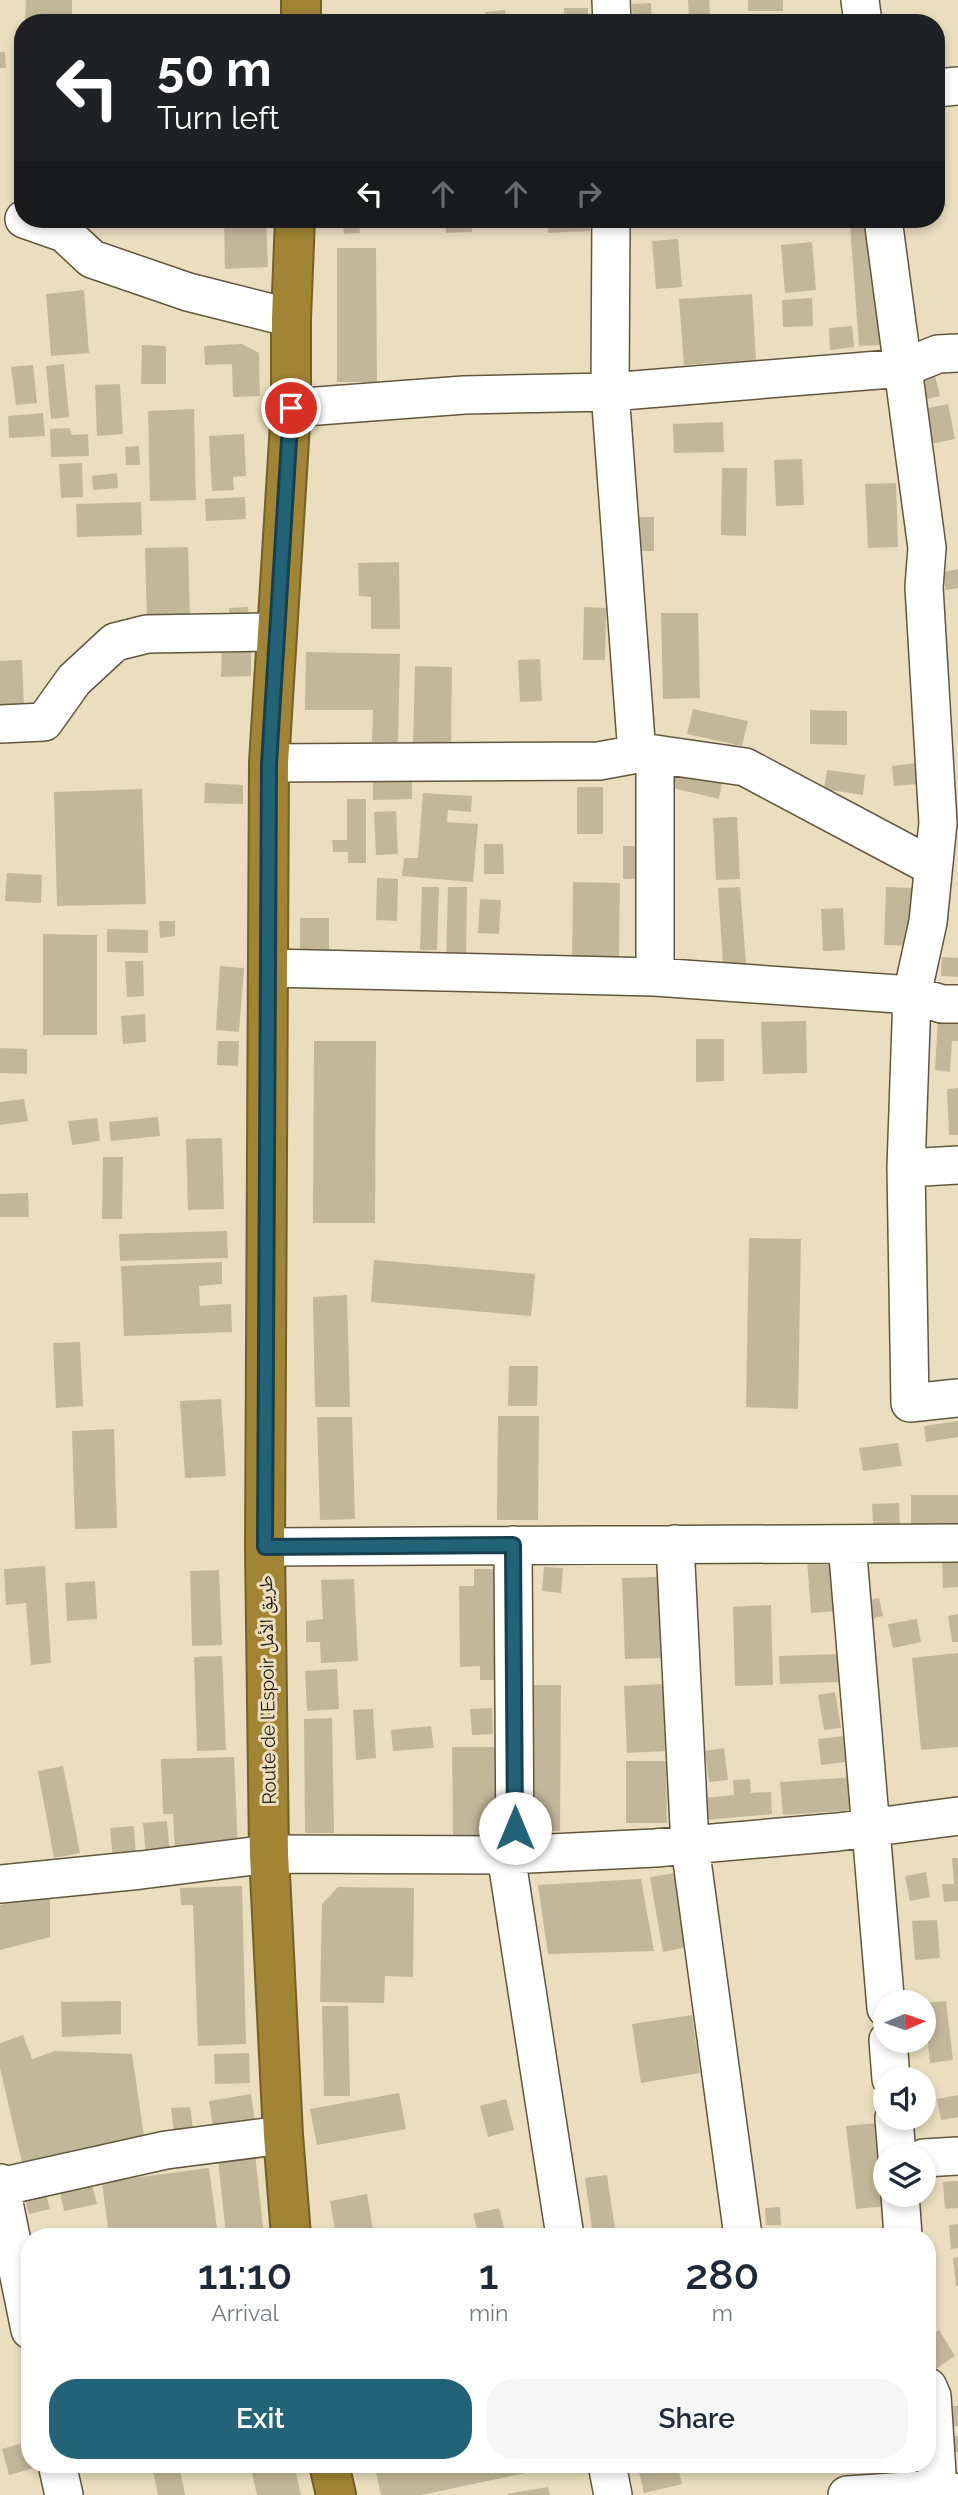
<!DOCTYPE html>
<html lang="en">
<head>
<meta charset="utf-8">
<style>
	:root { --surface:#fff; --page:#f6f6f7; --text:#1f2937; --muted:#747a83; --accent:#236378 }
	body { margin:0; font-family:Raleway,"Noto Naskh Arabic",sans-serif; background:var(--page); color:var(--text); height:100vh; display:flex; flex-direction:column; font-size:26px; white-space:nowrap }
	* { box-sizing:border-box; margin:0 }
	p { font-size:23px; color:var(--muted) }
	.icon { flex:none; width:38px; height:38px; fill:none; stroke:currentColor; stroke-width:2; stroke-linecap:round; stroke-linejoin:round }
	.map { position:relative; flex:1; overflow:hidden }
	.sheet { position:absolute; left:21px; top:2228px; width:915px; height:245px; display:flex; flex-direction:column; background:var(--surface); border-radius:28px; box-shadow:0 4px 10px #0003 }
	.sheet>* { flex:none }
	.hud { position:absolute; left:14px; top:14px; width:931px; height:214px; border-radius:28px; box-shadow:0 4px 10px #0003; background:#202124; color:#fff; overflow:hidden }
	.needle { width:46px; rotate:88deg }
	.fabs { position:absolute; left:873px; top:1990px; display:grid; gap:14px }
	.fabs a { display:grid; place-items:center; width:63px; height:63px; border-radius:50%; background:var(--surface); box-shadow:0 4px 10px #0003; font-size:35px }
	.pin { position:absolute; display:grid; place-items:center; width:60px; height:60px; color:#fff; margin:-30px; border:4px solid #fff; border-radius:50%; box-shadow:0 2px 7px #0007 }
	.me { position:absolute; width:77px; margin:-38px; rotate:0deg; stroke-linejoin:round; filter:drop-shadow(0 0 5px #0008) }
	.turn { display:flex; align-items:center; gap:24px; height:147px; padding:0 28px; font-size:32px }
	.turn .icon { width:91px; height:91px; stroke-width:2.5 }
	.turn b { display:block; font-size:49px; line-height:60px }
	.lanes { display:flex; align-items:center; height:66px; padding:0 28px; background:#0003; justify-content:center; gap:35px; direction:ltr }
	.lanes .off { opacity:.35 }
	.eta { display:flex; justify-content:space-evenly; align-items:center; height:119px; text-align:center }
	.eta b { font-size:42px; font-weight:600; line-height:49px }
	.cta { display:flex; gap:14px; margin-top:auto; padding:14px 28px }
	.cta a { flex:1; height:80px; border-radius:28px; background:var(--accent); color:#fff; font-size:28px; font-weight:600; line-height:80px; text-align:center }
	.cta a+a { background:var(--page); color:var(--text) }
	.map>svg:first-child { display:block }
	.building { fill:#c3b799 }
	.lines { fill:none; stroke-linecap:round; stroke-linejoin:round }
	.street-casing { stroke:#62573c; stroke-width:40 }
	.highway-casing { stroke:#746028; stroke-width:42 }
	.street { stroke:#fff; stroke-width:37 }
	.highway { stroke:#a18434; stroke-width:38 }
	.route-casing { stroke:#17404e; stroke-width:18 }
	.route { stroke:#236378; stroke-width:12 }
	.labels { text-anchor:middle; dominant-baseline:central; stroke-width:6; stroke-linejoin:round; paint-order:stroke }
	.street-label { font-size:19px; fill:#211d11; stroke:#eadebf }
</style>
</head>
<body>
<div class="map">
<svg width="958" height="2495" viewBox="0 0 958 2495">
	<rect width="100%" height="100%" fill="#eadebf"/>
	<!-- building -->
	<path class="building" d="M26 0H72V23H25Z
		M688 0H709L710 15 689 17Z
		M748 0H783V11H748Z
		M651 3 652 23H633L632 4Z
		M564 8H588V23H564Z
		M505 10 507 23H487L485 12Z
		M0 52H5L6 68H0Z
		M19 77H23V112L21 113Z
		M224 219H266L268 267 225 269Z
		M445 219H471L472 232 446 233Z
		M548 219H590V231L548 233Z
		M693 219H712V228H693Z
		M871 222 881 345 859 346 850 224Z
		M359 224 360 233 344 234 343 225Z
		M678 239 682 287 656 289 652 241Z
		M812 242 816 290 785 293 781 245Z
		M337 248H376L377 382H337Z
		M84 290 89 353 51 356 46 294Z
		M752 294 756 360 684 365 679 299Z
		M812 298 813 326 783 327 782 300Z
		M852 326 854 347 830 350 829 328Z
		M242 344 259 353 260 396 233 397 232 364 205 365 204 346Z
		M142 345 166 346V384H141Z
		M64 364 69 417 51 419 46 366Z
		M33 365 37 403 16 405 11 367Z
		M934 372 940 396 920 401 915 377Z
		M120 384 123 434 97 436 95 385Z
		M948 404 955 439 930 444 923 409Z
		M194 409 196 500 150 501 148 411Z
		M43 413 45 436 9 438 8 416Z
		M723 422 724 452 674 453 673 424Z
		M69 428 72 435 88 434 89 456 51 457 50 429Z
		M244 434 246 476 233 477 234 490 212 491 209 436Z
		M139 446 140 465H126L125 447Z
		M802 459 804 505 776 506 774 460Z
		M82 463 83 497 61 498 59 464Z
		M722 468H747L746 536 721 535Z
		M117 473 118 488 93 490 92 476Z
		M896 483 898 547 868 548 865 484Z
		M245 497 246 519 206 521 205 499Z
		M141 502 142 535 77 537 76 504Z
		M639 517H654V551H640Z
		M188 547 190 620 147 621 145 548Z
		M399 562 400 629H371V597L359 596 358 563Z
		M958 569V588L946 590 942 572Z
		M248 607 249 623 231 624 229 608Z
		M584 607 606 608 605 660H583Z
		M661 613H698L700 698 663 699Z
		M222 644 251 645V676L221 677Z
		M306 652 400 654 398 742H372L373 710H305Z
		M540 659 542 701 520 702 518 660Z
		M22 660 24 707 0 708V661Z
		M415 666 452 667 451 747 413 746Z
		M693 709 748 721 742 746 687 734Z
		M810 710 847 711V745L810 744Z
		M916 763 918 784 894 786 892 766Z
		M667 766 723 778 719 799 664 786Z
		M827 770 865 775 863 795 824 789Z
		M412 779V799L373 800V780Z
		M205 783 243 785V804L204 803Z
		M577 787H603V834H577Z
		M142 789 146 904 57 906 54 792Z
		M423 793 472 796 471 812 448 810 447 822 478 824 473 882 402 876 404 858H418Z
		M347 799H366V863H348V852H333L332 840H347Z
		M396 811 398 854 376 855 374 812Z
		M737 817 740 879 716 880 713 818Z
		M484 844H503L504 874H484Z
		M623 846H645V879H623Z
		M7 873 42 875 41 903 5 901Z
		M377 878 398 879 397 921 376 920Z
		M573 882 620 883 619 958H572Z
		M422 887H439L437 950H420Z
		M448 887H467L466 961 446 960Z
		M740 887 746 963 723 965 718 888Z
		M886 887 915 888 913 946 884 945Z
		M480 899 501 900 499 934 478 933Z
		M843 908 845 950 823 951 821 909Z
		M300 918H329V956H300Z
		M159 921H175V936L160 938Z
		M107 929 148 930V953L107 952Z
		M43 934 97 935V1035H43Z
		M942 957 958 958V977L941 976Z
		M125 961H143L144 996 127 997Z
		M220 966 244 968 239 1032 216 1030Z
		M145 1014 146 1042 123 1044 121 1016Z
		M938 1019 958 1021V1041H952L950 1072 935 1070Z
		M806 1021 807 1073 763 1074 761 1022Z
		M696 1039H724V1081L696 1082Z
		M218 1041H239L238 1066 217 1065Z
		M314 1041H376L375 1223H313Z
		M0 1048 27 1049V1074L0 1073Z
		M958 1088V1135H949L947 1089Z
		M24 1099 28 1121 0 1125V1102Z
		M158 1117 160 1136 111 1141 109 1122Z
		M97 1118 100 1141 72 1145 68 1121Z
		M222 1138 224 1209 188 1210 186 1139Z
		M103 1157H123L122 1219H102Z
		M28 1193 29 1217H0V1194Z
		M227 1231 228 1258 120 1261 119 1234Z
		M749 1238 801 1239 798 1409 746 1407Z
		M374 1260 535 1274 531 1316 371 1302Z
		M222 1262V1284L199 1286 200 1306 231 1304 232 1332 124 1336 121 1266Z
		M347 1295 350 1407H315L313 1297Z
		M80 1342 83 1406 56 1408 53 1343Z
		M509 1366H538L537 1406H508Z
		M221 1399 226 1476 185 1478 180 1401Z
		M498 1416H539L538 1520H497Z
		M317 1417H352L355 1519 320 1520Z
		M958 1421V1437L926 1442 924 1426Z
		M114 1429 117 1528 75 1529 72 1431Z
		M898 1443 902 1466 863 1471 859 1448Z
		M911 1495H958V1524H911Z
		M899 1503 900 1524 873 1525 872 1504Z
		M958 1556V1587L943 1588 942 1557Z
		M833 1559 837 1611 811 1613 807 1560Z
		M45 1566 51 1663 31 1665 26 1603 6 1605 4 1569Z
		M544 1567 563 1568 561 1593 542 1591Z
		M474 1569H497V1680H480V1666L460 1667 459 1586H474Z
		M219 1570 222 1645 192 1646 190 1571Z
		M657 1577 661 1658 625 1659 622 1578Z
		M354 1579 358 1661 321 1663 320 1642H306V1621L323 1619 321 1580Z
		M95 1581 97 1619 67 1621 65 1583Z
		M879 1598 883 1616 865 1620 861 1602Z
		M771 1605 773 1685 735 1686 733 1607Z
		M958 1614V1642H952L948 1616Z
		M917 1619 921 1642 893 1648 888 1624Z
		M958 1653V1747L921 1750 912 1658Z
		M839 1654 840 1682 780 1684 779 1656Z
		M222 1656 226 1750 197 1751 194 1657Z
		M337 1669 339 1709 307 1711 305 1671Z
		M663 1684 665 1751 627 1753 624 1686Z
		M530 1685H561L560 1831H529Z
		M835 1692 841 1728 824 1730 818 1695Z
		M492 1708 493 1734 472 1735 470 1709Z
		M373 1709 376 1758 356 1760 353 1710Z
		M332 1718 334 1833H305L304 1719Z
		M431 1726 434 1748 393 1751 391 1730Z
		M844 1736 846 1762 821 1765 818 1739Z
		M452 1747H496L497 1835 453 1836Z
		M724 1748 728 1780 709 1782 705 1751Z
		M234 1757 238 1848 175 1850 173 1814H163L161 1759Z
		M626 1761H666L667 1823H626Z
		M63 1766 80 1853 54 1858 38 1771Z
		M855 1777 857 1810 783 1815 780 1782Z
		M750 1779 751 1793 771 1792 772 1814 706 1820 704 1798 734 1795 733 1780Z
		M167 1821 170 1856 146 1857 143 1823Z
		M134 1826 136 1859 113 1860 110 1828Z
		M952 1858H958V1901L944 1902 942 1884H954Z
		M926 1872 930 1897 910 1901 905 1876Z
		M674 1873 687 1947 663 1952 650 1877Z
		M641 1879 654 1951 548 1954 538 1885Z
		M242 1886 246 2044 198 2046 193 1905H181L180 1888Z
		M338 1887 414 1888 413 1977 385 1976 384 2003 320 2002 322 1904Z
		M50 1894V1937L0 1950V1905Z
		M937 1920 940 1958 915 1960 912 1921Z
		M121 2001V2034L62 2037 61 2002Z
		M946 2001 953 2060 930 2063 924 2003Z
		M322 2006H348L350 2096H324Z
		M692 2015 700 2073 641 2083 632 2024Z
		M23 2035 32 2059 55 2051 132 2054 144 2136 22 2163 0 2068V2043Z
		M249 2053 250 2083 215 2084 214 2054Z
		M399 2093 406 2129 317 2145 310 2109Z
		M251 2094 255 2121 213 2127 209 2101Z
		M958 2095V2117L941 2120 937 2099Z
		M506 2099 514 2130 488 2137 480 2106Z
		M190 2107 193 2130 174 2132 171 2108Z
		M877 2123 887 2206 856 2209 846 2126Z
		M255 2154 264 2236H226L218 2158Z
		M209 2168 218 2236H109L102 2182Z
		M607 2175 616 2236H593L585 2178Z
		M91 2181 97 2204 64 2211 59 2188Z
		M958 2181V2208L945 2209 943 2182Z
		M44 2187 50 2209 29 2214 23 2193Z
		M367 2194 374 2236H336L330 2201Z
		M780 2207 781 2225H766L765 2208Z
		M499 2208 505 2231 479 2236 473 2214Z
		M958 2224V2248L951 2249 949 2225Z
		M958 2257V2286H956L953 2258Z
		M939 2330 955 2356 933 2371 928 2363V2338Z
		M946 2406H958V2426H947Z
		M953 2436H958V2452H954Z
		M30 2441V2464L45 2465 9 2475 2 2449Z
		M163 2464H179L185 2495H158L152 2466Z
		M250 2464H294L301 2495H257Z
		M374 2464H563L564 2465 421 2495H381Z
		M637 2464H677L682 2484 644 2493Z
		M548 2487 550 2495H508L507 2494Z"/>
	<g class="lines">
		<!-- street casing -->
		<g class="street-casing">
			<path id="street" d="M611 0 612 23
				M860 0 863 23
				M936 88 958 86
				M24 219 64 233 92 259 188 292 291 318
				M883 219 927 548 924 587 938 823 928 922 912 995 906 1168 910 1403 958 1398
				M291 408 464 395 610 392 903 368 938 354 958 353
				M0 724 44 722 74 680 115 642 147 634 277 632
				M637 754H655L745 767 933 867
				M655 754V977
				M269 763 599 761 637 754 610 392 611 219
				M269 968 655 977 912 995 942 1004H958
				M906 1168 958 1165
				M675 1544 690 1846 743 2236
				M847 1544 886 2008
				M513 1545 515 1854
				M265 1547 958 1543
				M506 1855 565 2236
				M0 1884 141 1870 269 1854 506 1855 655 1848 838 1832 958 1816
				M888 2040 891 2079
				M894 2118 897 2156
				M924 2158 958 2156
				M0 2183 30 2330
				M0 2187 166 2150 283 2135
				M900 2194 903 2236
				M928 2387 932 2396 938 2489
				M57 2464 64 2495
				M607 2464 613 2495
				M847 2495 938 2489 958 2493"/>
		</g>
		<!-- highway casing -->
		<g class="highway-casing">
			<path id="highway" d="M301 23V0
				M291 2236 283 2135 269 1854 265 1547 269 763 291 408V318L295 219
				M329 2464 336 2495"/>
		</g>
		<!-- street -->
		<use href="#street" class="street"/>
		<!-- highway -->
		<use href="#highway" class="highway"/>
	</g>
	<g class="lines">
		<!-- route casing -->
		<g class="route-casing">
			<path id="route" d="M291 408 269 764 265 1547 513 1545 515 1828"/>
		</g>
		<!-- route -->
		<use href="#route" class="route"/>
	</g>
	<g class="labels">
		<!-- street labels -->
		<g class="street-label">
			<text transform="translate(267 1690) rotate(-91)">Route de l’Espoir طريق الأمل</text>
		</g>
	</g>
</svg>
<div class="fabs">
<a><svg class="needle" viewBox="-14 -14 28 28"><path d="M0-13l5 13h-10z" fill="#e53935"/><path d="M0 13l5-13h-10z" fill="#747a83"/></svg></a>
<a><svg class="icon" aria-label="sound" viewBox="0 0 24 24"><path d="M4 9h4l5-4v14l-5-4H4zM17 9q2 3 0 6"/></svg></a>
<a><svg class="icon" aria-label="layers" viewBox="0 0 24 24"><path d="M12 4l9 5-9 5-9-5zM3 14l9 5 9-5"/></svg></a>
</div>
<div class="pin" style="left:291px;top:408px;background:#d93025"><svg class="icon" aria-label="arrive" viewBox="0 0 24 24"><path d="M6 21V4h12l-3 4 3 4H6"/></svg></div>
<svg class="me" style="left:515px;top:1828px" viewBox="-20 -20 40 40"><circle r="19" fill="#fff"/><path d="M0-13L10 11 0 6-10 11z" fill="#236378"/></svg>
<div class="hud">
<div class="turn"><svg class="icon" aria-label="left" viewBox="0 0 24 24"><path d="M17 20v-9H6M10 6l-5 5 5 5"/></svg><div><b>50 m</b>Turn left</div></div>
<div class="lanes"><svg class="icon" aria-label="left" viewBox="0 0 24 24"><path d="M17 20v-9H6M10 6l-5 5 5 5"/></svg><svg class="icon off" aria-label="ahead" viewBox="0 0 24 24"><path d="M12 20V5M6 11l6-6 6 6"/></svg><svg class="icon off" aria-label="ahead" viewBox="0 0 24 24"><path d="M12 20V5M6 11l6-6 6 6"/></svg><svg class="icon off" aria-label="right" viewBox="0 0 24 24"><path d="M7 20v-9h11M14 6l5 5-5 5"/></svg></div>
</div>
<section class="sheet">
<div class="eta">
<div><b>11:10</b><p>Arrival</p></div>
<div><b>1</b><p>min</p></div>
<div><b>280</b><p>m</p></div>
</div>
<div class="cta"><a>Exit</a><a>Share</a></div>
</section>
</div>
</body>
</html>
